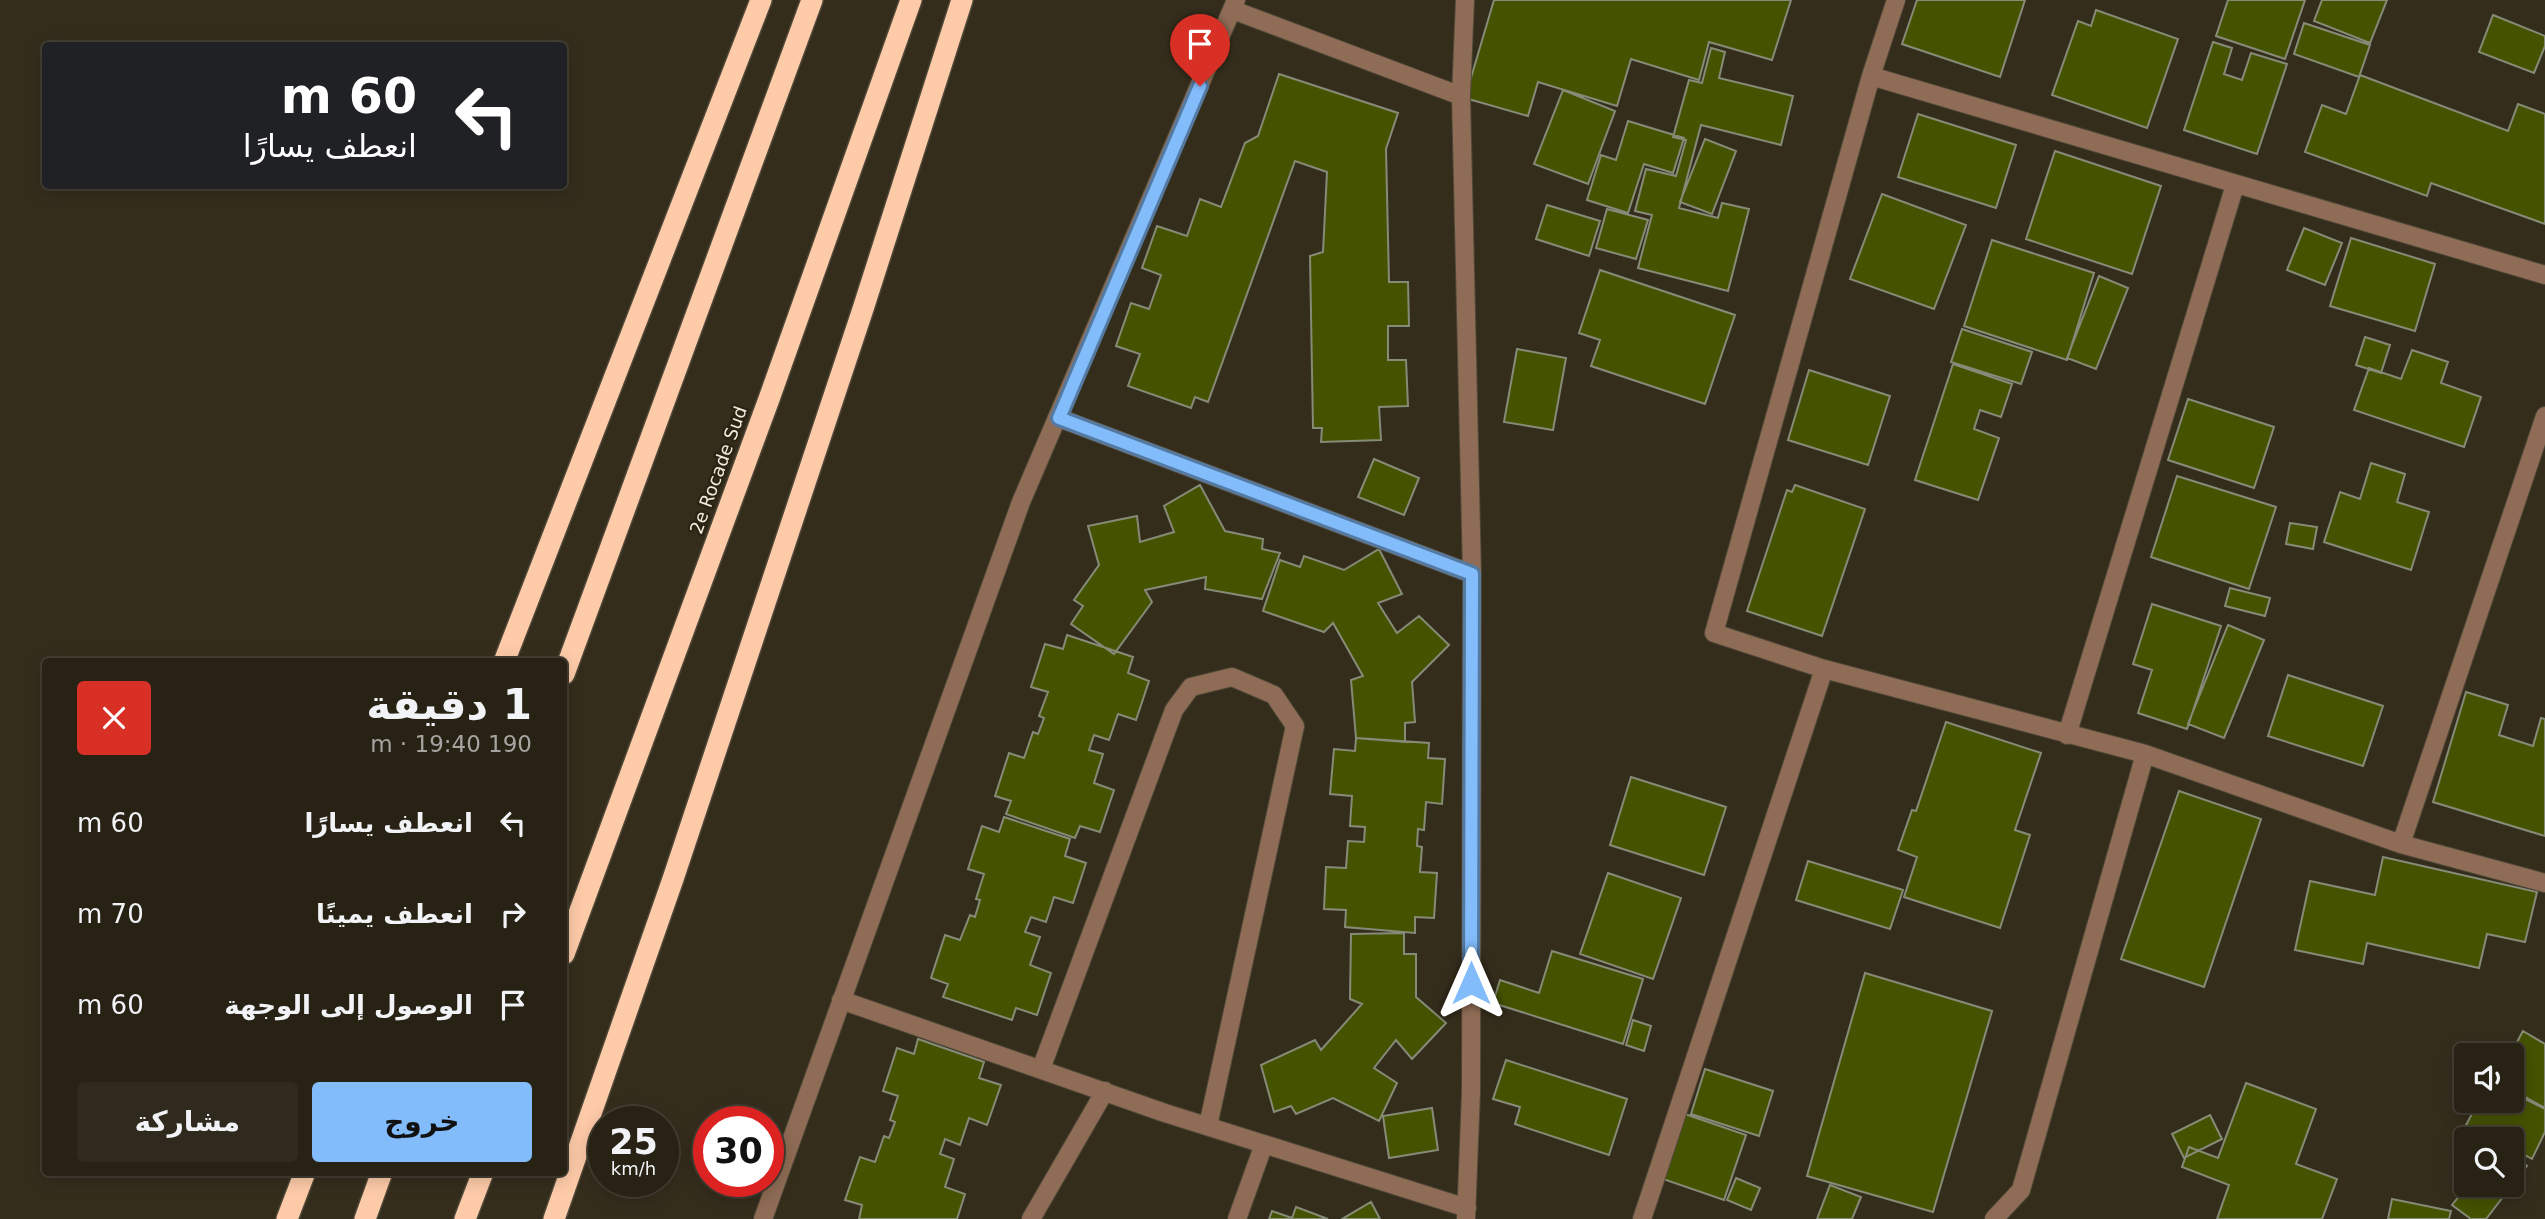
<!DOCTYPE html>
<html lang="ar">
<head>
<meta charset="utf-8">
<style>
	:root { --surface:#282215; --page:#302a1e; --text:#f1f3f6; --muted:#a5a4a0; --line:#443f34; --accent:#82bcfa }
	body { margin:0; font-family:"DejaVu Sans",Cairo,sans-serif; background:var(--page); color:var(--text); direction:rtl; height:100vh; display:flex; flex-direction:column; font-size:26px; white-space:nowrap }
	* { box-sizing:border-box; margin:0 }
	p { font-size:23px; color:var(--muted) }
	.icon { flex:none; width:38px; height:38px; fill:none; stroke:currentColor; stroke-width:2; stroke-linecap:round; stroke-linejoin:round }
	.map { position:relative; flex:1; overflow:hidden; direction:ltr }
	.details { position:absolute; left:42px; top:658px; width:525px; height:518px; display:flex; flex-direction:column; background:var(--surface); border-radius:7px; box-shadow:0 4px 18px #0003,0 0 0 2px var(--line); direction:rtl }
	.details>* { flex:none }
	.guide { position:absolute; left:42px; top:42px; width:525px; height:147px; border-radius:7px; box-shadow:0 4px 18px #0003,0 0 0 2px var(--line); direction:rtl; background:#202124; color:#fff; overflow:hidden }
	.controls { position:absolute; left:2454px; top:1043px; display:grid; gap:14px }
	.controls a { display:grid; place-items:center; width:70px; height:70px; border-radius:7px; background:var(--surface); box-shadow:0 4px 18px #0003,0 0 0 2px var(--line); font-size:35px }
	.speed { position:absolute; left:588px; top:1106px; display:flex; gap:14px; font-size:35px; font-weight:700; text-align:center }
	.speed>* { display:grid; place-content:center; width:91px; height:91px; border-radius:50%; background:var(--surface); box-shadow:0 4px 18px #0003,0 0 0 2px var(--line); line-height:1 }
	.speed small { font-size:18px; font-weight:400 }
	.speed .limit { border:10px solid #d22; background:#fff; color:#111 }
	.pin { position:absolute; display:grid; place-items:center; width:60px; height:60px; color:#fff; margin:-72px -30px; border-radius:50% 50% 50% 0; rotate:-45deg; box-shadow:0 0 7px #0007 }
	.pin .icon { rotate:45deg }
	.me { position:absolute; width:77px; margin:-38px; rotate:0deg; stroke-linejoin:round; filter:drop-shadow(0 0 5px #0008) }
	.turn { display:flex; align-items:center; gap:24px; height:147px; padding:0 35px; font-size:32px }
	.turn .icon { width:91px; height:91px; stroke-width:2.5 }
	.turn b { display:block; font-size:49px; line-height:60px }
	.round { display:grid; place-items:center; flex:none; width:74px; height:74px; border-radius:7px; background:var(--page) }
	.headline { display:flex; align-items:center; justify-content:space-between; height:119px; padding:0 35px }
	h1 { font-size:42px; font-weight:600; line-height:52px }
	.cta { display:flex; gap:14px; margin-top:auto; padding:14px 35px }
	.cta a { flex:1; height:80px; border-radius:7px; background:var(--accent); color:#111; font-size:28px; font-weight:600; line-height:80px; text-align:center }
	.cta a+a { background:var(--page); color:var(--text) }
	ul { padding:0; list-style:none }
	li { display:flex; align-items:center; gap:21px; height:91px; padding:0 35px }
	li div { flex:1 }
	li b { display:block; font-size:26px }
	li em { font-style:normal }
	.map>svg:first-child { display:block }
	.building { fill:#455300; stroke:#868b77; stroke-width:2 }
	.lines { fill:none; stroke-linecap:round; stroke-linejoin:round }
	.minor-casing { stroke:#4f4838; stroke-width:20 }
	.highway-casing { stroke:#4f4838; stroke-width:24 }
	.minor { stroke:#8f6c55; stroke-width:18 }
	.highway { stroke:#fecba9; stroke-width:21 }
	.route-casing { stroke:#547aa2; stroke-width:18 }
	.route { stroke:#82bcfa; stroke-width:12 }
	.labels { text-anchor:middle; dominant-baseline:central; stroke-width:5; stroke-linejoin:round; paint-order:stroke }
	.street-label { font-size:18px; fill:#f1ece2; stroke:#2b2413 }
</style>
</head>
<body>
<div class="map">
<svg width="2545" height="1219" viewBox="0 0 2545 1219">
	<rect width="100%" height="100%" fill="#352d1c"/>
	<!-- building -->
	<path class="building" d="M1494 0H1791L1772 60 1709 42 1699 80 1631 59 1617 106 1538 82 1528 116 1465 98Z
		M1917 0H2025L2000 77 1902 44Z
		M2228 0H2305L2285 59 2216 36Z
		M2322 0H2387L2370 43 2314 21Z
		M2096 10 2178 39 2147 128 2052 95 2078 21 2091 26Z
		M2493 15 2545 36V46L2534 73 2479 52Z
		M2304 23 2370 45 2359 77 2294 54Z
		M2213 42 2232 48 2224 74 2242 80 2251 53 2287 64 2257 154 2184 130Z
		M1711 48 1725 52 1719 78 1793 96 1781 145 1701 125 1679 208 1718 218 1722 203 1749 209 1728 291 1638 268 1652 215 1635 211 1646 169 1676 176 1686 140 1673 137 1689 80 1702 83Z
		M1279 74 1398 113 1386 149 1389 282H1408L1409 326H1388V360H1406L1408 406 1379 407 1381 440 1321 442 1322 428H1313L1310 256 1323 252 1327 172 1295 161 1208 402 1195 397 1191 408 1128 386 1140 354 1116 346 1131 303 1149 309 1161 275 1142 268 1157 226 1187 236 1200 199 1221 207 1245 143 1258 136Z
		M2360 75 2508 131 2518 104 2545 114V224L2431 183 2427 196 2305 152 2322 105 2346 114Z
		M1563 90 1615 111 1588 184 1534 164Z
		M1918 114 2016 145 1996 208 1898 177Z
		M1628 121 1684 138 1673 173 1644 164 1628 213 1587 200 1601 155 1616 160Z
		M1705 139 1736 151 1712 214 1680 202Z
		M2055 151 2161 186 2132 274 2026 239Z
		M1882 194 1966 225 1934 309 1850 279Z
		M1547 205 1600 221 1589 256 1536 239Z
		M1607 209 1648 220 1636 259 1596 248Z
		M2304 228 2342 243 2325 285 2287 270Z
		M2351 238 2435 264 2415 331 2330 306Z
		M1992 240 2094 273 2067 360 1964 326Z
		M1600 270 1735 315 1705 404 1591 366 1600 340 1579 333Z
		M2099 276 2128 288 2096 369 2067 358Z
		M1962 329 2032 352 2021 384 1951 362Z
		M2365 337 2390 345 2381 373 2356 365Z
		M1517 349 1566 358 1553 430 1504 422Z
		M2412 350 2448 362 2441 383 2481 397 2464 447 2354 410 2369 368 2401 379Z
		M1953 364 2012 384 2001 417 1980 410 1974 429 1999 438 1978 500 1915 480Z
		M1809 370 1890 396 1868 465 1788 440Z
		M2188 399 2274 427 2254 488 2168 460Z
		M1374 459 1419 478 1404 515 1358 497Z
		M2371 463 2405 474 2397 502 2429 512 2411 570 2324 542 2340 492 2360 499Z
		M2177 476 2276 507 2249 589 2151 557Z
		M1200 485 1225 531 1263 539 1262 549 1280 553 1262 599 1205 589 1206 577 1145 590 1152 602 1114 654 1071 624 1083 606 1074 600 1099 565 1088 526 1137 516 1140 542 1174 532 1164 506Z
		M1795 485 1865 509 1822 636 1747 611 1787 490 1792 492Z
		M2290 523 2317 527 2313 549 2286 544Z
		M1379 549 1402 594 1378 603 1397 633 1419 616 1449 645 1412 682 1415 722 1405 723V742L1356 738 1351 680 1363 676 1333 623 1324 632 1263 611 1280 560 1300 567 1304 556 1344 570Z
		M2230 588 2270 598 2265 616 2225 606Z
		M2152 604 2221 626 2187 729 2138 713 2152 670 2133 664Z
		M2228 625 2264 640 2224 738 2188 724Z
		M1067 635 1133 657 1128 673 1149 681 1136 720 1118 714 1109 740 1094 735 1089 750 1103 754 1094 783 1114 790 1100 832 1080 826 1075 838 1006 814 1011 801 995 796 1009 753 1024 758 1033 732 1038 734 1044 718 1039 716 1048 692 1031 687 1045 644 1063 649Z
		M2288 675 2383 706 2363 766 2268 736Z
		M2466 692 2508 705 2499 735 2533 746 2541 718 2545 719V836L2433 802Z
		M1946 722 2041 753 2015 830 2030 835 2000 928 1904 897 1917 857 1898 850 1912 810 1916 811Z
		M1356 738 1429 743 1428 758 1445 759 1442 804 1426 802 1424 830 1418 829 1417 846 1422 847 1420 872 1437 873 1434 918 1415 917V933L1345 927 1346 910 1324 909 1326 867 1346 868 1348 841 1364 842 1365 827 1350 826 1352 796 1330 794 1334 749 1355 751Z
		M1631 777 1726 807 1704 875 1610 845Z
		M2179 791 2261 819 2204 987 2121 959Z
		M1004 817 1070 839 1065 856 1086 863 1073 903 1054 897 1046 922 1031 917 1025 932 1040 937 1030 965 1051 973 1037 1015 1016 1008 1012 1020 943 997 948 984 931 978 945 935 960 940 970 915 975 917 980 900 976 899 984 874 968 869 982 826 999 832Z
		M2383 857 2537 892 2525 942 2487 934 2479 968 2367 943 2363 964 2295 950 2310 881 2375 895Z
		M1808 861 1903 890 1890 929 1796 900Z
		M1608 873 1681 898 1653 979 1580 954Z
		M1404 933V954H1416V997L1446 1023 1412 1059 1396 1040 1374 1068 1397 1083 1379 1121 1333 1098 1296 1114 1291 1106 1274 1112 1261 1065 1315 1040 1321 1050 1362 1004 1350 999 1351 934Z
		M1552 951 1643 979 1623 1044 1493 1003 1500 980 1539 993Z
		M1865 973 1992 1011 1933 1212 1807 1176Z
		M1633 1020 1651 1026 1644 1051 1626 1045Z
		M2523 1031 2545 1044V1108L2511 1089 2510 1055Z
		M918 1039 984 1062 979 1078 1001 1085 987 1125 969 1118 960 1145 945 1139 940 1154 954 1159 945 1187 965 1194 957 1219H859L862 1205 845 1200 860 1157 875 1162 884 1136 889 1138 895 1122 890 1120 898 1096 883 1091 897 1048 914 1054Z
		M1506 1060 1627 1099 1609 1155 1515 1124 1520 1107 1493 1099Z
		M1705 1069 1773 1091 1759 1136 1691 1114Z
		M2246 1083 2316 1109 2296 1164 2337 1179 2322 1219H2217L2229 1185 2182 1167 2189 1147 2218 1158Z
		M2511 1092 2545 1109V1132L2532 1159 2511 1148V1139H2494L2466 1125 2479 1101H2511Z
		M1432 1108 1438 1150 1389 1158 1383 1116Z
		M1679 1112 1746 1135 1724 1200 1657 1177Z
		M2210 1115 2222 1139 2184 1158 2172 1134Z
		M2511 1153 2527 1166 2486 1219H2471L2452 1205 2468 1185H2511Z
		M1736 1178 1760 1188 1751 1210 1727 1200Z
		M1830 1185 1861 1197 1852 1219H1817Z
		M2392 1199 2451 1211 2449 1219H2388Z
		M1371 1202 1380 1219H1342Z
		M1296 1207 1328 1219H1269L1272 1211 1292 1218Z"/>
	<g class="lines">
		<!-- minor casing -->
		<g class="minor-casing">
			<path id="minor" d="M1465 0 1461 96 1472 574 1471 1092 1466 1219
				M1233 10 1461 96
				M1871 76 2545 275
				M1059 418 1472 574
				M1824 669 1714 633 1871 76 1896 0
				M2067 735 2235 185
				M2401 844 2545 416
				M841 1000 1165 1113 1467 1208
				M1041 1069 1174 710 1191 687 1232 677 1274 695 1295 726 1208 1126
				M763 1219 1021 502 1236 0
				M1031 1219 1105 1091
				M1237 1219 1264 1144
				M1642 1219 1824 669 2145 754 2401 844 2545 883
				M1994 1219 2021 1190 2145 754"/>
		</g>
		<!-- highway casing -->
		<g class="highway-casing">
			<path id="highway" d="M504 662 761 0
				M564 674 812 0
				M564 954 769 399 911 0
				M287 1219 305 1172
				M365 1219 382 1172
				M465 1219 483 1172
				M554 1219 673 879 863 309 962 0"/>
		</g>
		<!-- minor -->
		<use href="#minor" class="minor"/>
		<!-- highway -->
		<use href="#highway" class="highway"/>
	</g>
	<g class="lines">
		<!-- route casing -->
		<g class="route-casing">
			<path id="route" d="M1200 86 1059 418 1472 574 1471 983"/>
		</g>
		<!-- route -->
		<use href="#route" class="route"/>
	</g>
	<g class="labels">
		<!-- street labels -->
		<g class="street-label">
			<text transform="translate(718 470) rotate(-70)">2e Rocade Sud</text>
		</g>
	</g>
</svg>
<div class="controls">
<a><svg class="icon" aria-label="sound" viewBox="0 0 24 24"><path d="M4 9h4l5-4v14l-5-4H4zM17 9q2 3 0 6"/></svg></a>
<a><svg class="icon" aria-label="search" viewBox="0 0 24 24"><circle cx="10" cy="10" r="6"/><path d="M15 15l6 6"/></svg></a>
</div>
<div class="speed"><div>25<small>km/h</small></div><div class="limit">30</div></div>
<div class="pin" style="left:1200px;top:86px;background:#d93025"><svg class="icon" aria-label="arrive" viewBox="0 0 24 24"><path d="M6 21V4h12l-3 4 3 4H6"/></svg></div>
<svg class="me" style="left:1471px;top:983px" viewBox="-20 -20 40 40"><path d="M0-17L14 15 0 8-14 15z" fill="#82bcfa" stroke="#fff" stroke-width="4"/></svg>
<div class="guide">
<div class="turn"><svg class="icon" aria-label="left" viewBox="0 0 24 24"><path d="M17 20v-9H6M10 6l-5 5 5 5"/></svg><div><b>60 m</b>انعطف يسارًا</div></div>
</div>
<section class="details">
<div class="headline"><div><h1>1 دقيقة</h1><p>190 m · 19:40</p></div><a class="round" style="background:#d93025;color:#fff"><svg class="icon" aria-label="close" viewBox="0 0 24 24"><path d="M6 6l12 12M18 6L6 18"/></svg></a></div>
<ul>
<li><svg class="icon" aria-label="left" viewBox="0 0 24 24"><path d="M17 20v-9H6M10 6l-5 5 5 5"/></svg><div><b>انعطف يسارًا</b></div><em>60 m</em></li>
<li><svg class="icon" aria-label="right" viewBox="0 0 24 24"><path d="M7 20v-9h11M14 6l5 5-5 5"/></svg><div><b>انعطف يمينًا</b></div><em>70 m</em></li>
<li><svg class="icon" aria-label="arrive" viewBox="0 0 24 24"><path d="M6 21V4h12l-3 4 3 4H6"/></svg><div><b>الوصول إلى الوجهة</b></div><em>60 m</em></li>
</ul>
<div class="cta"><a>خروج</a><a>مشاركة</a></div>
</section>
</div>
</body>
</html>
